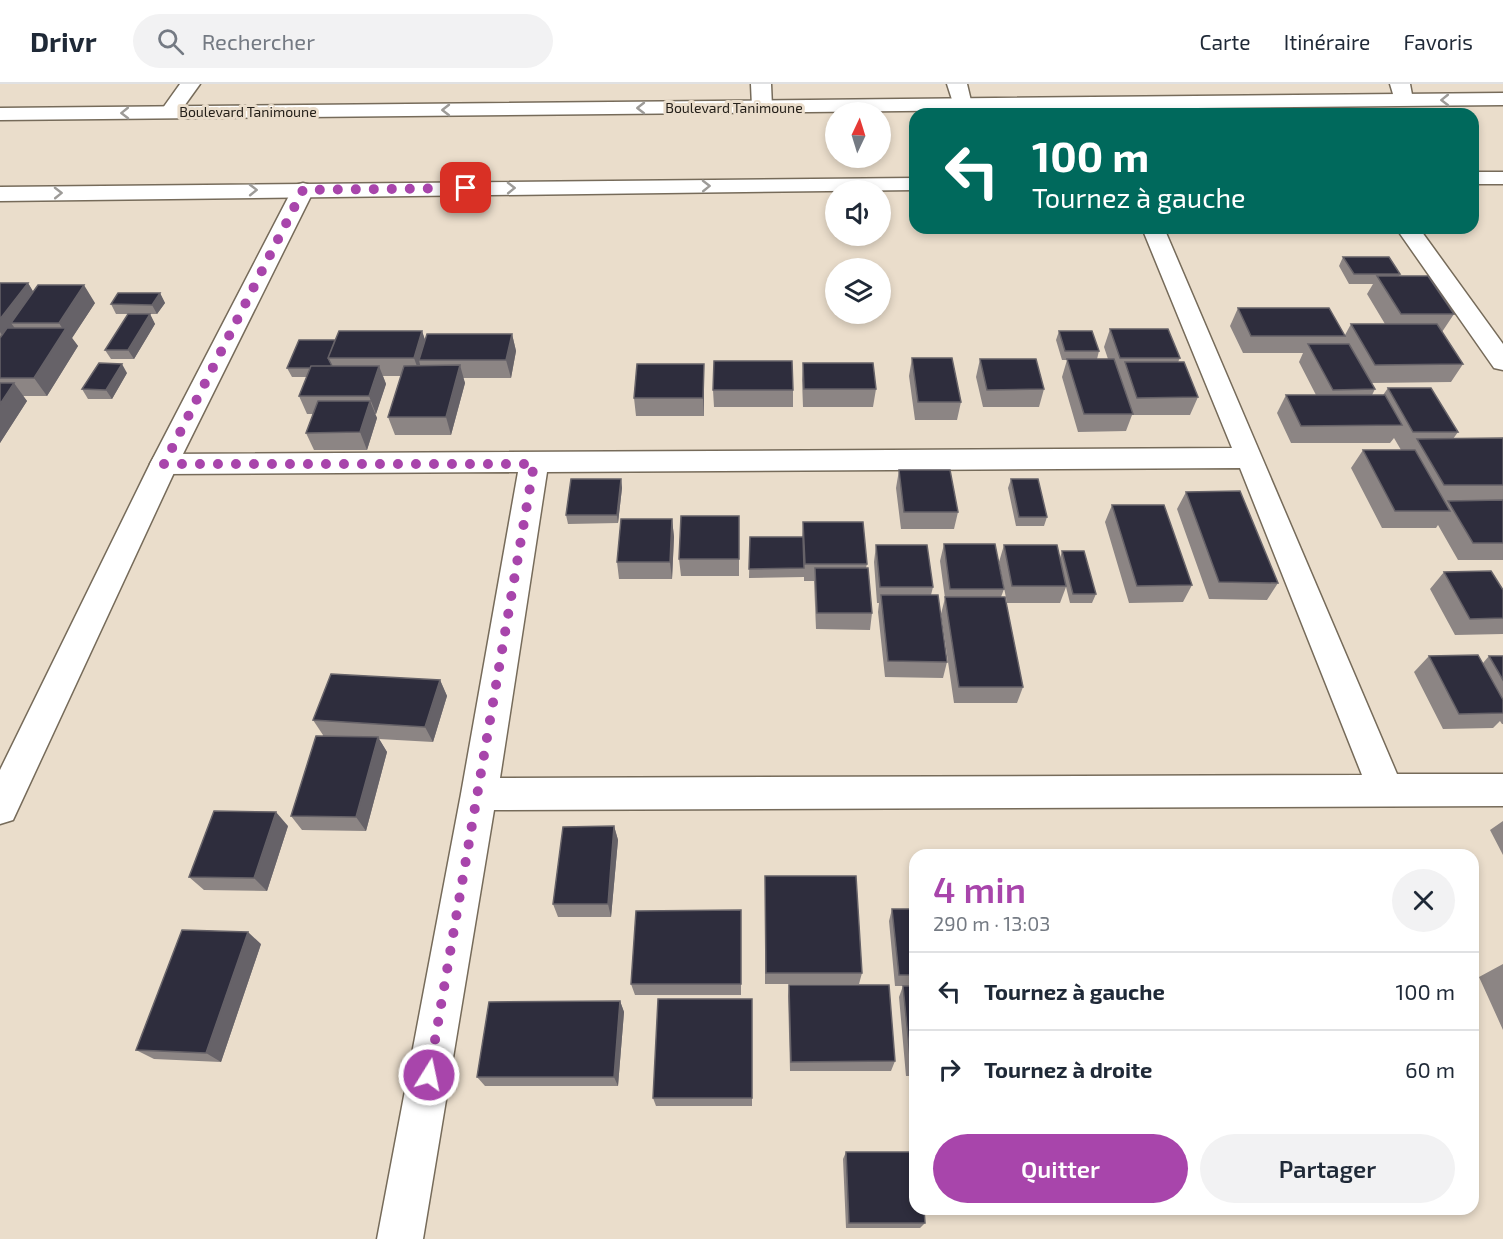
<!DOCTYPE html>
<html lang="fr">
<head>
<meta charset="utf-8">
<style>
	:root { --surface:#fff; --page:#f2f2f3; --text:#1f2937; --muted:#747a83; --line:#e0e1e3; --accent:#a845ab }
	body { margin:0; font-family:"Exo 2",sans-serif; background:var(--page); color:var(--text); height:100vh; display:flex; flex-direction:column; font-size:22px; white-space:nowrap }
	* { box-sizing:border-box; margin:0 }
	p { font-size:20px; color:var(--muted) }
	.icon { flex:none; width:33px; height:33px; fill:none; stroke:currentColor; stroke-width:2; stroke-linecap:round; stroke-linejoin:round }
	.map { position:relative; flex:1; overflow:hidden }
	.panel { position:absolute; left:909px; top:765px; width:570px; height:366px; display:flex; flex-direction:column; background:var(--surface); border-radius:18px; box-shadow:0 3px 9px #0003 }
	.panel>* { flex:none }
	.hud { position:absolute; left:909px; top:24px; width:570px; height:126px; border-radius:18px; box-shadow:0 3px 9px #0003; background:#00695c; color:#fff; overflow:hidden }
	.needle { width:39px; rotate:4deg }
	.buttons { position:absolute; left:825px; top:18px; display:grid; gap:12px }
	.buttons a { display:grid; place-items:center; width:66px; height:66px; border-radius:50%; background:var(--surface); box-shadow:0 3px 9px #0003; font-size:30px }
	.pin { position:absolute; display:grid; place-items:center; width:51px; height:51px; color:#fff; margin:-26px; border-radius:12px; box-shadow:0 3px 9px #0006 }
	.me { position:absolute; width:66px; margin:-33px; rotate:10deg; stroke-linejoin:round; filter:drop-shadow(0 0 4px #0008) }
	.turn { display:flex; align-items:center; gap:21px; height:126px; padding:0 24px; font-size:27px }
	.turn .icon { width:78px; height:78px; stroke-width:2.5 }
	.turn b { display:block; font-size:42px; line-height:51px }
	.round { display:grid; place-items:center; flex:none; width:63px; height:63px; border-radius:32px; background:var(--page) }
	.headline { display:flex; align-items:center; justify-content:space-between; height:102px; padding:0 24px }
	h1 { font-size:36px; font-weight:600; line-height:45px; color:var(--accent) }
	.action { display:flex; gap:12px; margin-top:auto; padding:12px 24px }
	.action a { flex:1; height:69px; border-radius:36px; background:var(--accent); color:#fff; font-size:24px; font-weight:600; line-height:69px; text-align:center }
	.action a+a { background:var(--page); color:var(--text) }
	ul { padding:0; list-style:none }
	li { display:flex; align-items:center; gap:18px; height:78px; padding:0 24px; border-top:2px solid var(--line) }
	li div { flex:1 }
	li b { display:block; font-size:22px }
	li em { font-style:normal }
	header { display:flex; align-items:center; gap:36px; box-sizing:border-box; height:84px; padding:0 30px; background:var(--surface); border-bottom:2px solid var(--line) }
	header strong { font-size:28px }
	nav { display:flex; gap:33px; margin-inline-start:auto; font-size:21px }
	.search { width:420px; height:54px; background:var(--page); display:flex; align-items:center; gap:15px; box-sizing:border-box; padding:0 21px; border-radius:33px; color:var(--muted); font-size:22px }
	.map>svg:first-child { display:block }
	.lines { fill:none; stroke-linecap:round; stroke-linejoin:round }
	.minor-casing { stroke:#766b5a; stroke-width:3 }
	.tertiary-casing { stroke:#766b5a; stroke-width:3 }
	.primary-casing { stroke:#766b5a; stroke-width:3 }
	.minor { fill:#fff; fill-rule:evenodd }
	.tertiary { fill:#fff; fill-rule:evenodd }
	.primary { fill:#fff; fill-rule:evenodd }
	.wall { fill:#8c8584 }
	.shaded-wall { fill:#666268 }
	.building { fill:#2e2d3d; stroke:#666268; stroke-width:1.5 }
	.oneway { stroke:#9d9b98 }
	.route { stroke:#a845ab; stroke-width:10; stroke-dasharray:0 18 }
	.labels { text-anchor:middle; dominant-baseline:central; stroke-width:6; stroke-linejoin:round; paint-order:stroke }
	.far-street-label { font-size:14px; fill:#25201a; stroke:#eaddcb }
</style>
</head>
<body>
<header>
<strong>Drivr</strong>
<div class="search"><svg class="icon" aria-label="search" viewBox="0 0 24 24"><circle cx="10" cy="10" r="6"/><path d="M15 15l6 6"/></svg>Rechercher</div>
<nav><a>Carte</a><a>Itinéraire</a><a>Favoris</a></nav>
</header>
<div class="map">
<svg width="1503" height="1155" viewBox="0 0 1503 1155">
	<rect width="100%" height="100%" fill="#eaddcb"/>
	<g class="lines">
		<!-- minor casing -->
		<g class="minor-casing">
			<path id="minor" d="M180 0H200L177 32H163L160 28Z
				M751 0H771L772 23 769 27H755L752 23Z
				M947 0H967L972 21 969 25H955Z
				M1390 0H1410L1413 16 1410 20H1396Z
				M1142 144H1164L1397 690H1503V722L494 726 423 1155H377L461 710 518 388 164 390 154 387 150 380 154 373 164 370 1232 364ZM1240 384 1362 691 500 694 547 388Z
				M1396 144H1419L1503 260V286L1494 284Z"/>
		</g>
		<!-- tertiary casing -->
		<g class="tertiary-casing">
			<path id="tertiary" d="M303 99 311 101 314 106 178 380 13 736 0 740V686L150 380 292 106 295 101Z"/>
		</g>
		<!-- primary casing -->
		<g class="primary-casing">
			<path id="primary" d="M1503 9V21L0 36V24Z
				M1473 88H1503V100H1473Z
				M915 94V106L0 117V103Z"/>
		</g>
		<!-- minor -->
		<use href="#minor" class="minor"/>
		<!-- tertiary -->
		<use href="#tertiary" class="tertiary"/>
		<!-- primary -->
		<use href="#primary" class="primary"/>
	</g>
	<!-- wall -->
	<path class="wall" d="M1343 173 1400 190 1399 192 1454 230 1442 248 1463 280 1451 298 1371 299 1375 305 1372 311H1383L1388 304 1458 348 1453 355 1503 354V476H1458L1438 441 1436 444H1382L1351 384 1363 366H1401L1394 354 1390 359H1291L1277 329 1286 311H1316L1299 278 1303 269H1243L1230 242 1238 224 1345 251 1351 240H1385L1367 210 1373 200H1349L1339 182Z
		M0 199H28L33 208 95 219 72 254 78 262 47 312H23L27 317 0 359Z
		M160 209 165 219 157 230H116L111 220Z
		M150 230 155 240 134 275H111L105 266Z
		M1110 245 1180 274 1178 278 1198 313 1190 331H1132L1126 347 1078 348 1062 293 1067 276H1062L1056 256 1059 247 1099 267 1097 275H1108L1104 263Z
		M422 247 425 256 512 250 516 267 511 294H463L465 299 451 351H395L388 333 401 292H383L386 300 376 330H375L377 334 367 366H314L306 349 313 330H307L299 312 307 293H292L287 284 335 256Z
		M912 274 961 318 957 336H915L909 292Z
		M980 275 1044 305 1039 323H983L976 293Z
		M803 279 876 305 873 323H803L802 296Z
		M704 280V332H636L634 314Z
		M127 289 112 315H88L82 305Z
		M713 306H793V323H714Z
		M899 386 958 428 954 445H901L896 404Z
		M621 395 622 404 618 439 568 440 566 431Z
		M1011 395 1047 433 1044 442H1016L1008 404Z
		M1186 408 1278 499 1267 516 1209 515 1177 425Z
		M1112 421 1192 501 1183 518 1129 519 1105 438Z
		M739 432V492H681L679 475Z
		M672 435 674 453 672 495H619L617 478Z
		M803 438 867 480 866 484 872 529 870 546 816 545 814 497H804V490V493L749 494 750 453H802Z
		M944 460 1004 505 1001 513 1023 603 1017 619H954L941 530 945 514 940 477Z
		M876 461 933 503 931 511 947 578 943 594 885 593 878 528 879 519H877L874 478Z
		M1004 461 1060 474 1062 467 1096 510 1092 519H1070L1066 503 1060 519H1007L999 478Z
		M1444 488 1503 506V550L1455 551 1430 505Z
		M1429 572 1483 579 1489 572H1503V640H1502L1500 637 1493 644 1443 645 1414 588Z
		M440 596 447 612 433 658 379 655 387 668 366 747 302 746 291 732 323 651 313 636Z
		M1503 737V771L1490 746Z
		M288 742 267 807 204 806 189 793Z
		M614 742 618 756 611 833H558L553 820Z
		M765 792 862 889 859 900H765Z
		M892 825H915V992H906L899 913 903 902H895L889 837Z
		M741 826V911H635L631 900Z
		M261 860 221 978 154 975 136 966Z
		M1503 880V946L1479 893Z
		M789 901 895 977 891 987H790L788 912Z
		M752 915V1022H656L653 1014Z
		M620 917 624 928 618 1002H485L477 993Z
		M846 1068 925 1139 920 1144H846L843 1075Z"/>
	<!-- shaded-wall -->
	<path class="shaded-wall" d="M28 199 39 217 11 239 17 247 8 260 0 248V235Z
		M84 201 95 219 72 254 78 262 47 312 34 294 64 247 59 239Z
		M160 209 165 219 157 230 152 221Z
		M150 230 155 240 134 275 128 266Z
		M422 247 428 265 419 276 421 285 420 291 414 274Z
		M512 250 516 267 511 294 506 276Z
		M122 280 127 289 112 315 106 306Z
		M704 280V332L703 314Z
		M460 281 465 299 451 351 446 333Z
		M379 282 386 300 376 330 369 312Z
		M14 299 27 317 0 359V320Z
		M370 317 377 334 367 366 360 348Z
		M621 395 622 404 618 439 617 431Z
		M672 435 674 453 672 495 670 478Z
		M440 596 447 612 433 658 425 643Z
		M378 653 387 668 366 747 356 733Z
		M276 728 288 742 267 807 254 794Z
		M614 742 618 756 611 833 608 820Z
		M248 848 261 860 221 978 206 969Z
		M620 917 624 928 618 1002 614 993Z"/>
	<!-- building -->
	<path class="building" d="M1343 173H1389L1400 190H1354Z
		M1377 192H1428L1454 230H1401Z
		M0 199H28L0 235Z
		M38 201H84L59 239H11Z
		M118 209H160L152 221 111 220Z
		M1238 224H1329L1345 252H1251Z
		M128 230H150L128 266H105Z
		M1351 240H1437L1463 280 1375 281Z
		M7 244H66L34 294H0V254Z
		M1110 245H1168L1180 274H1120Z
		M339 247H422L414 274H328Z
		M1059 247H1092L1099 267H1065Z
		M427 250H512L506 276H419Z
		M299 256H335L328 274 332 282H311L310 284H287Z
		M1308 260H1349L1375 305 1333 306Z
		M912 274H952L961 318H918Z
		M980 275H1036L1044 305 987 306Z
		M1067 275H1114L1133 330H1084Z
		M714 277H792L793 306H713Z
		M1125 278H1184L1198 313 1137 314Z
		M99 279 122 280 106 306 82 305Z
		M803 279H873L876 305H804Z
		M637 280H704L703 314H634Z
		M460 281 446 333H388L404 282Z
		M311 282H379L369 312H299Z
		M0 299H14L0 320Z
		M1388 304H1431L1458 348H1413Z
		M1286 311H1385L1402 341 1301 342Z
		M318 317H370L360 348 306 349Z
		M1503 354V401H1444L1417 355Z
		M1363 366H1415L1450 427H1395Z
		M899 386H950L958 428H904Z
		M571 395H621L617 431H566Z
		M1011 395H1038L1047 433H1019Z
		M1240 407 1278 499 1219 498 1186 408Z
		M1503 416V459H1473L1448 417Z
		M1112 421H1164L1192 501 1137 502Z
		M681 432H739V475H679Z
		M621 435H672L670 478H617Z
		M803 438H863L867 480H805Z
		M750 453H803L804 484 749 485Z
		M944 460H995L1004 505H950Z
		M876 461H927L933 503H880Z
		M1004 461H1057L1066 502H1012Z
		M1062 467H1084L1096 510H1073Z
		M815 484H868L872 529H817Z
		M1491 487 1503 506V534L1470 535 1444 488Z
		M881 511H938L947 578 888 577Z
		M945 513H1005L1023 603H959Z
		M1478 571 1503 616V629L1459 630 1429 572Z
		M1489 572H1503V596Z
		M331 590 440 596 425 643 313 636Z
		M316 652 378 653 356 733 291 732Z
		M214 727 276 728 254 794 189 793Z
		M614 742 608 820H553L563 743Z
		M765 792H856L862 889H766Z
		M892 825H915V891H899Z
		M741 826V900H631L636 827Z
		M182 846 248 848 206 969 136 966Z
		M789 901H889L895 977 791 978Z
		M903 902H915V983H911Z
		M658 915H752V1014H653Z
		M620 917 614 993H477L489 918Z
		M846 1068H915V1125H924L925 1139H849Z"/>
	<!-- one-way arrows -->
	<defs><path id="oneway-chevron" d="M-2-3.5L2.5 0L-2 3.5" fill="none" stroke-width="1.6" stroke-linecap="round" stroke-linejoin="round" transform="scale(1.5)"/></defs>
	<g class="oneway">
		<use href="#oneway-chevron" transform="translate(1445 16) rotate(179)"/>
		<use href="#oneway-chevron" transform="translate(641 24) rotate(180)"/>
		<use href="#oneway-chevron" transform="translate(446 26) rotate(180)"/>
		<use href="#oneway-chevron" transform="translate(125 29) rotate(179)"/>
		<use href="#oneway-chevron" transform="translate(706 102) rotate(-1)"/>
		<use href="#oneway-chevron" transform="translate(511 104) rotate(-1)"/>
		<use href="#oneway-chevron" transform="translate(253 106) rotate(-1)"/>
		<use href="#oneway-chevron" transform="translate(58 109) rotate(-1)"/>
	</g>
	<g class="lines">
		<!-- route -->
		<path class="route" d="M429 991 534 380H164L303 106 466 104"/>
	</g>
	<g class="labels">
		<!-- far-street labels -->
		<g class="far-street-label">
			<text x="734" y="23">Boulevard Tanimoune</text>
			<text x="248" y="27">Boulevard Tanimoune</text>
		</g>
	</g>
</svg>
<div class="buttons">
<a><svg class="needle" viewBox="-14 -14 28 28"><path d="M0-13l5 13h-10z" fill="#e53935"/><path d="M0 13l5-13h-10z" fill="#747a83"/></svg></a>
<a><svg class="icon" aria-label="sound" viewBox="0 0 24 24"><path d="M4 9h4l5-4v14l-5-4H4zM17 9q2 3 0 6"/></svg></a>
<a><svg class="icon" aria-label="layers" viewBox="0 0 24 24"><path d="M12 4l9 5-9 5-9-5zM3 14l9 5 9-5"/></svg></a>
</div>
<div class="pin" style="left:466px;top:104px;background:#d93025"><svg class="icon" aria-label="arrive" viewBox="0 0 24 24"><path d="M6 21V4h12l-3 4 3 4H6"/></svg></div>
<svg class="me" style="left:429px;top:991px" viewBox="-20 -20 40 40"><circle r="17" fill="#a845ab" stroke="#fff" stroke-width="3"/><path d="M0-11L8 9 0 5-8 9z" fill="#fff"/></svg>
<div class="hud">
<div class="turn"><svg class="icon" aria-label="left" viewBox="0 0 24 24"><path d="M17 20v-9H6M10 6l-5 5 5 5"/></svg><div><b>100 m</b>Tournez à gauche</div></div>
</div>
<section class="panel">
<div class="headline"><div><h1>4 min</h1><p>290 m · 13:03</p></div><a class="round"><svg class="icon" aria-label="close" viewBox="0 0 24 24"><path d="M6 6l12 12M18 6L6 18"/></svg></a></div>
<ul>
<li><svg class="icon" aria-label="left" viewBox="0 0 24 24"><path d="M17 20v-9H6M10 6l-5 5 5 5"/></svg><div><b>Tournez à gauche</b></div><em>100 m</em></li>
<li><svg class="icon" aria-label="right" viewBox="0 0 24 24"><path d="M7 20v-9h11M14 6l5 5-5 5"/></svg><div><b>Tournez à droite</b></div><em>60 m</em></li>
</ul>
<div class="action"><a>Quitter</a><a>Partager</a></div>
</section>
</div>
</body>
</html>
